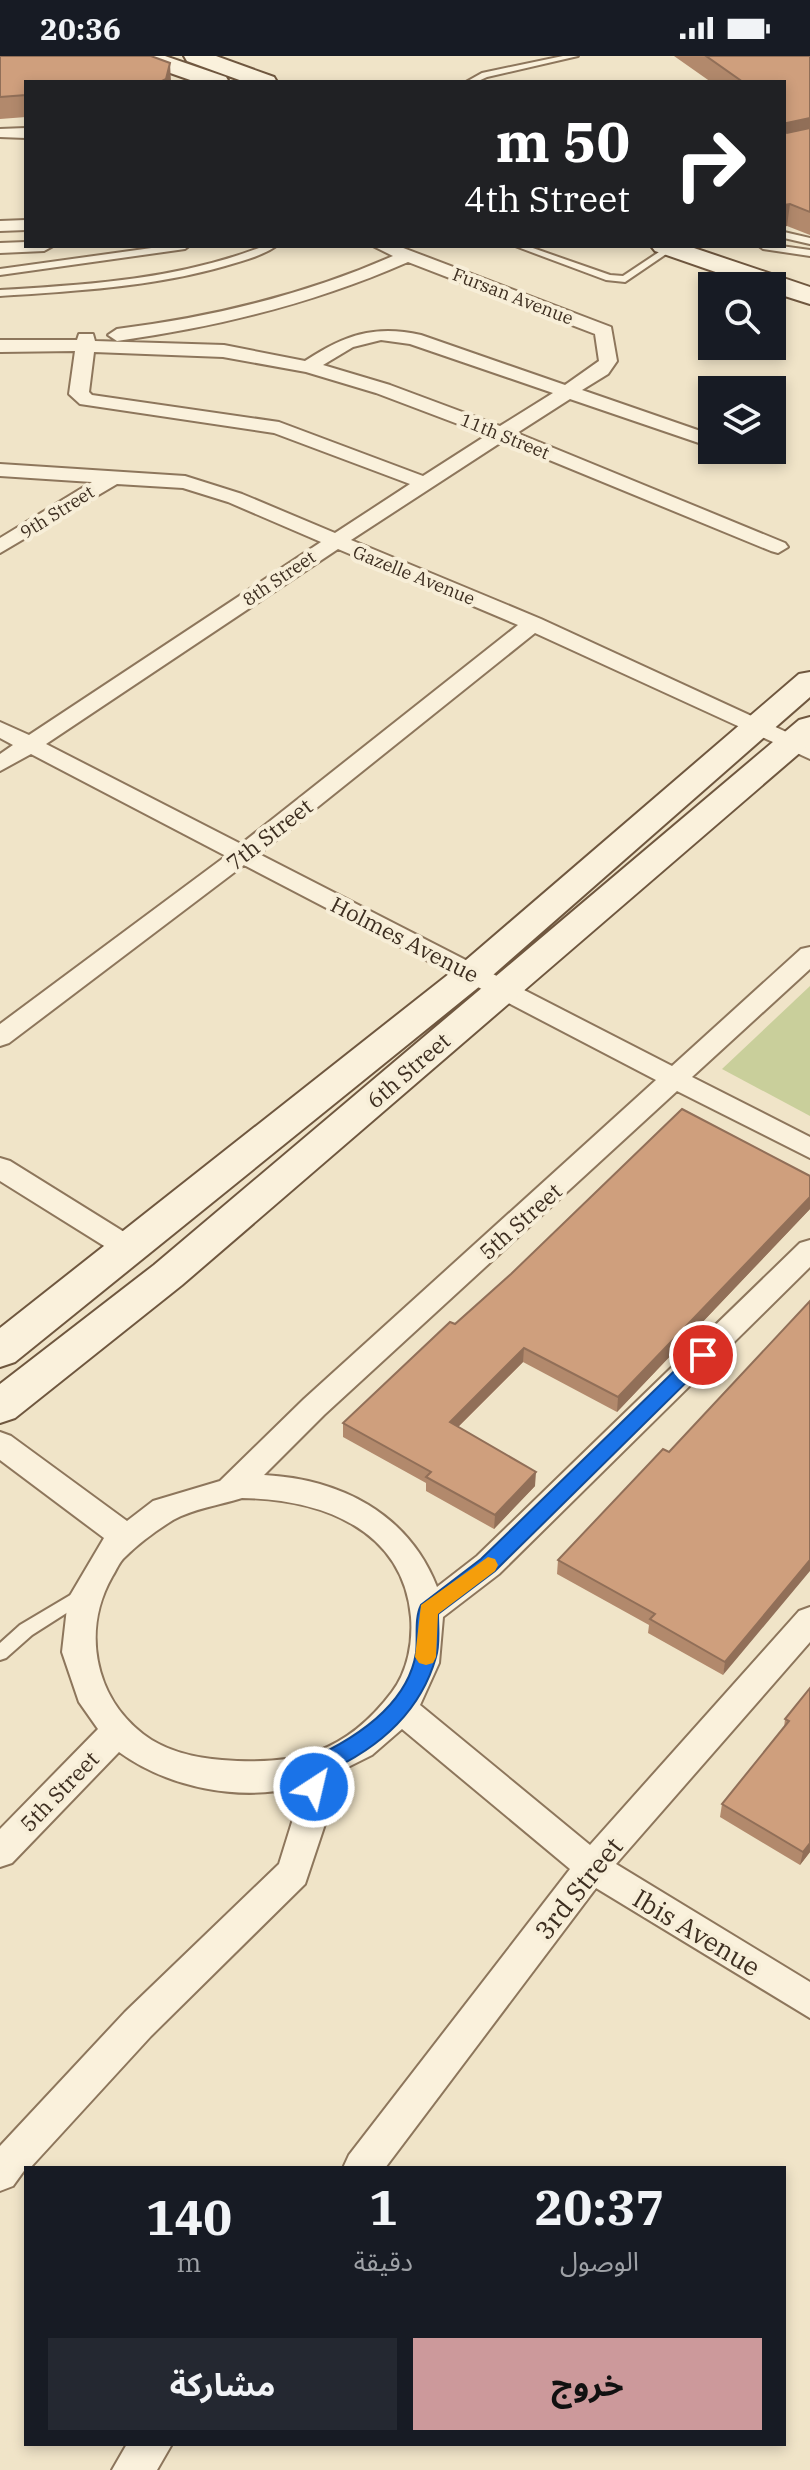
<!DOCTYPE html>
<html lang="ar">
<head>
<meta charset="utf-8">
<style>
	:root { --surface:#171b24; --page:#242831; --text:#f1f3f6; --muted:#9ea1a6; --accent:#cc999b }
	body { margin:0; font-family:"IBM Plex Serif","Noto Sans Arabic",serif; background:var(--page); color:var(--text); direction:rtl; height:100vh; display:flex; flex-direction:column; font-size:30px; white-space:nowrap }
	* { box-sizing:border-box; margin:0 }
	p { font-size:26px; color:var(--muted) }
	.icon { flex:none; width:44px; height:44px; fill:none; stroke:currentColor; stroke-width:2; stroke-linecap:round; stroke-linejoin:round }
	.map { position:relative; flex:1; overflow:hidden; direction:ltr }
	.panel { position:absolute; left:24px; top:2110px; width:762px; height:280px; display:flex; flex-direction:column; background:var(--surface); border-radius:0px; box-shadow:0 4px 12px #0003; direction:rtl }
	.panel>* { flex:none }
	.hud { position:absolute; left:24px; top:24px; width:762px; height:168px; border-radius:0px; box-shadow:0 4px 12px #0003; direction:rtl; background:#202124; color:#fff; overflow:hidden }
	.buttons { position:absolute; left:698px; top:216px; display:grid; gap:16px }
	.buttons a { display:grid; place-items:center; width:88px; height:88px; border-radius:0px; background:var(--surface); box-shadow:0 4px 12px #0003; font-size:40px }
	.pin { position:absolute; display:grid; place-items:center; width:68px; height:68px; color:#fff; margin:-34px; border:4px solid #fff; border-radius:50%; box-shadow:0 2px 8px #0007 }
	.me { position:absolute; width:88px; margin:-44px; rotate:35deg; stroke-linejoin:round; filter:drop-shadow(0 0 6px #0008) }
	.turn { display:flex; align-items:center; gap:28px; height:168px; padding:0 24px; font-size:36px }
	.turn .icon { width:104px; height:104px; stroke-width:2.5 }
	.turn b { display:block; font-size:56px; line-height:68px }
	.eta { display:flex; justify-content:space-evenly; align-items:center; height:136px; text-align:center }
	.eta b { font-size:48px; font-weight:700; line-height:56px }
	.button { display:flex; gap:16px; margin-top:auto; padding:16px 24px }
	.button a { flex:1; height:92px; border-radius:0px; background:var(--accent); color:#111; font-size:32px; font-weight:700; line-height:92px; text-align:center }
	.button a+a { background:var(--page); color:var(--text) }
	.status { display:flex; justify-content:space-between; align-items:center; height:56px; padding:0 40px; background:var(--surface); direction:ltr }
	.status svg { height:22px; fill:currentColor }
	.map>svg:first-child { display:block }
	.green { fill:#c9cf9b }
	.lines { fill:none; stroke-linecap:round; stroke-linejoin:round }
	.service-casing { stroke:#8d765c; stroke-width:4 }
	.minor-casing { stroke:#8d765c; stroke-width:4 }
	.secondary-casing { stroke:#6f573f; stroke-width:4 }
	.service { fill:#faf1dc; fill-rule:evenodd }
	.minor { fill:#faf1dc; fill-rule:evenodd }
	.secondary { fill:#faf1dc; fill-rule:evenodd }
	.wall { fill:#b2896c }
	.shaded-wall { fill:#916f58 }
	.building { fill:#cf9f7d; stroke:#916f58; stroke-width:2 }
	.route { fill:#1a73e8; stroke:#114b97; stroke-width:2 }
	.slow { fill:#f59e0b }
	.labels { text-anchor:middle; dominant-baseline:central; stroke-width:8; stroke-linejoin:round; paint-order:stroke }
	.far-street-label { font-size:18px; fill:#3d2e20; stroke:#f7eed8 }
	.street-label { font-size:22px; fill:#3d2e20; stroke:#f7eed8 }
	.near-street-label { font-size:26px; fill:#3d2e20; stroke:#f7eed8 }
</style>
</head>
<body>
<div class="status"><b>20:36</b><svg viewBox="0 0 49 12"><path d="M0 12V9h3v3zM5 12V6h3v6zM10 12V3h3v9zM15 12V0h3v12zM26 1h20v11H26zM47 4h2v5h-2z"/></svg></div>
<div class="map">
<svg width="810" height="2414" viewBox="0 0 810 2414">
	<rect width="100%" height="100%" fill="#f0e4c8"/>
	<!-- green -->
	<path class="green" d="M810 930V1060L722 1013Z"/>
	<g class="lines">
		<!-- service casing -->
		<g class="service-casing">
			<path id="service" d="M563 0H578L487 21 476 26H466L482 17Z
				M784 176 810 182V188L784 182Z
				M166 190H189L185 193 0 219V213Z
				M264 190H276C262 200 242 205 225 210 152 231 75 235 0 240V234C89 229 180 223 264 190Z
				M515 190H527L610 219 623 220 668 190H678L625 226 606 224Z
				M759 190H781L810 194V200L763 193Z
				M84 1531 90 1532 92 1537 90 1542 32 1579 6 1602 0 1604V1587L20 1569Z"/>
		</g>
		<!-- minor casing -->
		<g class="minor-casing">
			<path id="minor" d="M26 72V82L0 81V73Z
				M26 164V174L0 175V165Z
				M26 186V190H53L44 195 0 197V187Z
				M373 190H398L611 271 617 305 608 318 582 334 712 379V387H699L570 343 517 377 785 487 788 491 778 497 771 495 503 385 351 484 541 563 810 687V703L535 577 259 798 672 1010 801 893 810 891V913L692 1021 810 1081V1102L677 1035 324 1359 264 1419C340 1423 408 1457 437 1531L477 1500 800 1187 810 1184V1211L499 1518 443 1561 439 1607 420 1649 590 1789 799 1555 810 1551V1586L616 1808 810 1926V1962L596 1832 385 2112H343L349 2099 570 1813 402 1673 372 1699 330 1720 331 1750 305 1828 151 1980 30 2112H26L13 2130 0 2135V2090L125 1956 279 1808 297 1750V1731C239 1746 167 1731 119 1696L12 1807 0 1811V1773L98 1673 79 1646 62 1596 68 1543 104 1482 0 1404V1376L11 1380 127 1465 153 1445 220 1425 304 1343 656 1024 244 809 9 987 0 990V968L226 800 31 698 0 715V698L13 689 0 682V666L29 679 321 486 228 446 183 432 117 428 0 497V482L92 426 0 420V408L185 420 242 438 335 477 410 428 274 377 80 348 69 338 75 295 0 296V284H77L79 278H93L95 285 224 289 305 305C343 280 374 268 421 279L565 329 599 305 595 278 408 206C315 247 218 271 117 285L108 279 117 273C213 261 304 239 393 200ZM381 284 410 288 553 337 500 370 390 329 323 309 353 291ZM94 296 223 301 306 316 376 337 487 379 423 420 279 366 92 339 89 336ZM338 493 518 569 241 788 46 688ZM242 1442C320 1443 403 1472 411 1561 413 1586 408 1615 392 1636 346 1697 296 1710 222 1704 196 1702 165 1695 143 1678 94 1640 82 1574 112 1521 116 1515 119 1506 125 1501 138 1488 157 1474 173 1464 192 1453 220 1449 242 1442Z
				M0 1102 10 1105 137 1184 141 1191 137 1198 127 1201 117 1198 0 1125Z
				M127 2388H172L157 2414H112Z"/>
		</g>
		<!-- secondary casing -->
		<g class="secondary-casing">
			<path id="secondary" d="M133 0H165L226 21 229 26H196L136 5Z
				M184 0H216L274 21 277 26H245L187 5Z
				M651 190H688L810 231V248L772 236V230H756L655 195Z
				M810 616V641L485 926 15 1306 0 1311V1272L459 910 799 618Z
				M810 661V688L182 1229 15 1362 0 1367V1328L154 1209 799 664Z"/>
		</g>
		<!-- service -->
		<use href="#service" class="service"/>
		<!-- minor -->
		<use href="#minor" class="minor"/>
		<!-- secondary -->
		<use href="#secondary" class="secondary"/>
	</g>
	<!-- wall -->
	<path class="wall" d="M0 0 26 26V61L0 63Z
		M674 0H810V179L787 170 784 26H711Z
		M810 1120V1153L617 1356 523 1306 458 1371 535 1430 494 1473 426 1435V1427L343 1381V1367L455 1268 511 1218Z
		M810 1245 723 1619 648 1577 649 1569 557 1518 558 1504 669 1396Z
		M810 1632V1796L800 1809 720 1761 722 1748 784 1672 785 1663Z"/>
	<!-- shaded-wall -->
	<path class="shaded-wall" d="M170 7 171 26H160Z
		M810 62V79L784 89V72L786 67Z
		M790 148 787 170 784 171V149Z
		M810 1141V1153L617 1356 618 1341Z
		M524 1292 523 1306 449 1380 450 1366Z
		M536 1416 535 1430 494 1473 495 1459Z
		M810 1504V1515L723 1619 725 1606Z
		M810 1787V1796L800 1809 803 1796Z"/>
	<!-- building -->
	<path class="building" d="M0 0H151L170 7 166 23 160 26H26V39L0 41Z
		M706 0H810V62L786 67 784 72V26H743Z
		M810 72V156L790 148 784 149V74L787 77Z
		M682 1053 810 1120V1141L618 1341 524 1292 450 1366 536 1416 495 1459 426 1421 431 1416 343 1367 450 1266 455 1268 511 1218Z
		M810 1245V1504L725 1606 650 1563 655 1558 558 1504 663 1393 669 1396Z
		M810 1632V1787L803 1796 722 1748 789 1665 785 1663Z"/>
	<!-- route -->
	<path class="route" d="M703 1292 709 1294 712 1299 709 1304 495 1515 438 1558C438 1572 440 1589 436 1601 420 1658 376 1694 324 1717L321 1737 314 1740 306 1737 303 1711 306 1705C351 1685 407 1652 416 1597 418 1582 414 1563 421 1549L481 1503 696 1294Z"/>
	<!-- slow -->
	<path class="slow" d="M488 1501 495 1503 498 1509 495 1515 438 1558 436 1601 433 1607 426 1609 419 1607 415 1601 421 1549Z"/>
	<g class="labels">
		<!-- far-street labels -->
		<g class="far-street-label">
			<text transform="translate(513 240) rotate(21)">Fursan Avenue</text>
			<text transform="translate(505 380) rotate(22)">11th Street</text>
			<text transform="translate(57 456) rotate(-32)">9th Street</text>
			<text transform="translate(414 519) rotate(22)">Gazelle Avenue</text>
			<text transform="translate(279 522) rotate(-34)">8th Street</text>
		</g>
		<!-- street labels -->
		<g class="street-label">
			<text transform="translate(269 778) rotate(-38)">7th Street</text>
			<text transform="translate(405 883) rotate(27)">Holmes Avenue</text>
			<text transform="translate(408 1014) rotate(-41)">6th Street</text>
			<text transform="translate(520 1165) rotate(-42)">5th Street</text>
			<text transform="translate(59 1735) rotate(-46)">5th Street</text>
		</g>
		<!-- near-street labels -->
		<g class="near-street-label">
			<text transform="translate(578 1832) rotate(-51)">3rd Street</text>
			<text transform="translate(697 1876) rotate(31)">Ibis Avenue</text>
		</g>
	</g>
</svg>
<div class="buttons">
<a><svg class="icon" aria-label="search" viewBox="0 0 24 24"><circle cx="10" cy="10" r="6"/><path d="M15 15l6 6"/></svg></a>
<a><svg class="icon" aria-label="layers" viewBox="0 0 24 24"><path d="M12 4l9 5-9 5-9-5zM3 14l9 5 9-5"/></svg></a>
</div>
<div class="pin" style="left:703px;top:1299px;background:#d93025"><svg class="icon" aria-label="arrive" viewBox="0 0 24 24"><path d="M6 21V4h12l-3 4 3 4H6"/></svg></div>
<svg class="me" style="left:314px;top:1731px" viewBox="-20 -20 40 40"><circle r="17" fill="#1a73e8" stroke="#fff" stroke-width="3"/><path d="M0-11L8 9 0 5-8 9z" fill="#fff"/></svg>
<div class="hud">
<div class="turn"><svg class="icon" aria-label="right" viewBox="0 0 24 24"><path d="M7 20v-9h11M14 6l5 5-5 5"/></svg><div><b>50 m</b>4th Street</div></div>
</div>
<section class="panel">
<div class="eta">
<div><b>20:37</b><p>الوصول</p></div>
<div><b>1</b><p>دقيقة</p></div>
<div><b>140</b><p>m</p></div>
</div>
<div class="button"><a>خروج</a><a>مشاركة</a></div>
</section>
</div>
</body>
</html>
